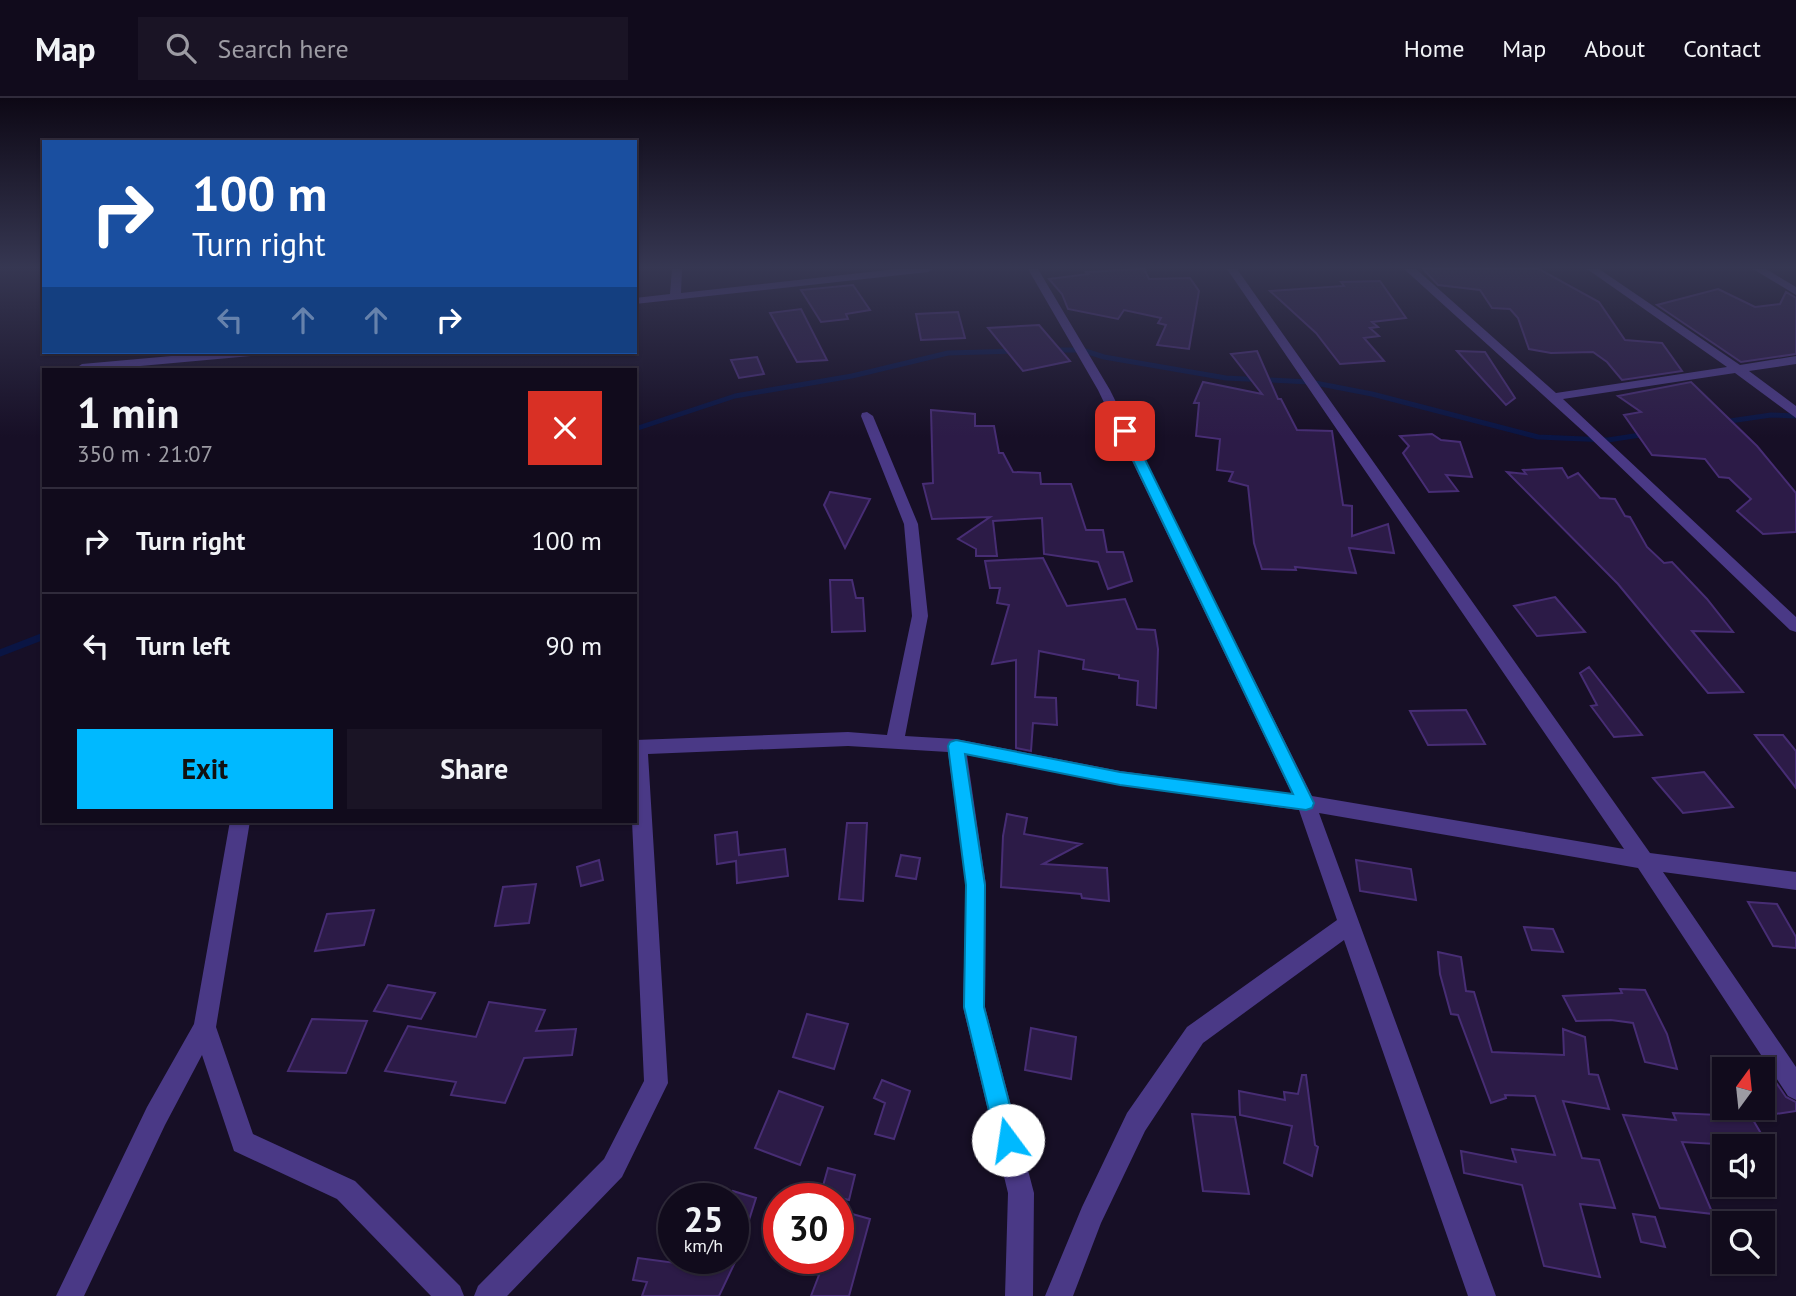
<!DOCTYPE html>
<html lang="en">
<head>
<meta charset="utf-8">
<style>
	:root { --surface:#110b1c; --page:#1a1425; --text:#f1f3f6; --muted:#9c9ba3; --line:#302b3b; --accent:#00b9ff }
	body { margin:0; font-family:"PT Sans",sans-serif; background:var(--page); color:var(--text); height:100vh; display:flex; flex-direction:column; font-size:26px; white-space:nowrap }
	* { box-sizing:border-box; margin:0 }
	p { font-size:23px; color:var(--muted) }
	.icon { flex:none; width:38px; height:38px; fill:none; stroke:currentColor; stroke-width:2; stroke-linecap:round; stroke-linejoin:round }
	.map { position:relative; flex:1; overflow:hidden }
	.side { position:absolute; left:42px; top:270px; width:595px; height:455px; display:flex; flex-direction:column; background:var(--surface); border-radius:0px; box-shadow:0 2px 5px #0004,0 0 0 2px var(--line) }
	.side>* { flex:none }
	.hud { position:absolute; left:42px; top:42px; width:595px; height:214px; border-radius:0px; box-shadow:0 2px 5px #0004,0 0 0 2px var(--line); background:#1a4fa0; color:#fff; overflow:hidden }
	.needle { width:46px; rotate:15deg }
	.tools { position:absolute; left:1712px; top:959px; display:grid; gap:14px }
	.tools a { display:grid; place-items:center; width:63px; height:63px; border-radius:0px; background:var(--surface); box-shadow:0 2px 5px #0004,0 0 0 2px var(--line); font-size:35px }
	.speed { position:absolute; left:658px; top:1085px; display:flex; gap:14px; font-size:35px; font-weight:700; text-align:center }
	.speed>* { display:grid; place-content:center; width:91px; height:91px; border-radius:50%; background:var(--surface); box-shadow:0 2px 5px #0004,0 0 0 2px var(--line); line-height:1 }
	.speed small { font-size:18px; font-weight:400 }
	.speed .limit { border:10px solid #d22; background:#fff; color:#111 }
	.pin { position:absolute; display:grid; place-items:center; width:60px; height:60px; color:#fff; margin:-30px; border-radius:14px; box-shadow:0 4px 10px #0006 }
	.me { position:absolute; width:77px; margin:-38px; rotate:346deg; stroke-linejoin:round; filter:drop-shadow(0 0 5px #0008) }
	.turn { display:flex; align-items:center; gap:24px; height:147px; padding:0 35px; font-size:32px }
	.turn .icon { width:91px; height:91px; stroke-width:2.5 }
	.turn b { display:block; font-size:49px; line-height:60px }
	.lanes { display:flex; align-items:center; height:66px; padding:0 35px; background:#0003; justify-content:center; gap:35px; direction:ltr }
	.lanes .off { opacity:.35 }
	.round { display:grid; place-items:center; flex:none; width:74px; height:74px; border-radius:0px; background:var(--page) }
	.headline { display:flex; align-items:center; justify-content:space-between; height:119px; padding:0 35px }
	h1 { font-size:42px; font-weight:600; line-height:52px }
	.primary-button { display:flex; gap:14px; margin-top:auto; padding:14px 35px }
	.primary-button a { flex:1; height:80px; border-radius:0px; background:var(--accent); color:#111; font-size:28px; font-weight:600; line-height:80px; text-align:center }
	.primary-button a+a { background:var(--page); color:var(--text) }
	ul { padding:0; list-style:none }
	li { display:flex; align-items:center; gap:21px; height:105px; padding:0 35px; border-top:2px solid var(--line) }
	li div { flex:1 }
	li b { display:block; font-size:26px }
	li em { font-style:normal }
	header { display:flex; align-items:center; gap:42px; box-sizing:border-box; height:98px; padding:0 35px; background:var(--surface); border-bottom:2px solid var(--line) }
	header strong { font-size:33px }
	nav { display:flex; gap:38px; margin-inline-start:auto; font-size:24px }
	.search { width:490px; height:63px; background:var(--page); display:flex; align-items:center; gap:18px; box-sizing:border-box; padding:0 24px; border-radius:0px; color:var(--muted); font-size:26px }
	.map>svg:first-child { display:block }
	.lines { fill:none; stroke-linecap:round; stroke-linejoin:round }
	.stream-far1 { stroke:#0a1544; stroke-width:5 }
	.stream { stroke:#0a1544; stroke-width:7 }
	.building { fill:#2c1b47; stroke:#472d74; stroke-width:2 }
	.street { fill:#4a3986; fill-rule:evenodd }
	.route { fill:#00b9ff; stroke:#0078a6; stroke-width:2 }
</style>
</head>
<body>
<header>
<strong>Map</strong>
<div class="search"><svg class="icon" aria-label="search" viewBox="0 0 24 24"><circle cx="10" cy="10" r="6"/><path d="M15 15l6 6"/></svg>Search here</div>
<nav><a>Home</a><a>Map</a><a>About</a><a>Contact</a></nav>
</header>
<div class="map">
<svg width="1796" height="1198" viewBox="0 0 1796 1198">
	<rect width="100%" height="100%" fill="#170f26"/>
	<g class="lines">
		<!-- stream-far1 -->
		<path class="stream-far1" d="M1051 252H1082L1104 259 1226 280 1310 284 1372 296 1538 339 1608 342 1647 336
			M1723 324 1771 317 1796 318
			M635 331 735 298 852 278 948 255 1017 253"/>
		<!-- stream -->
		<path class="stream" d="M0 555 44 538"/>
	</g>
	<!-- building -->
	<path class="building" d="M1144 171 1149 181 1190 180 1199 193 1189 251 1157 247 1166 227 1158 225 1161 220 1124 212 1118 221 1068 211 1062 196 1049 181 1088 176 1086 174Z
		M1423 171H1539L1599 204 1625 242 1662 245 1682 273 1622 282 1607 264 1593 254 1551 255 1529 251 1518 220 1510 211 1492 210 1480 192 1438 187Z
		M1380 183 1406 220 1372 224 1378 229 1370 230 1379 238 1364 240 1384 263 1340 266 1316 235 1270 193 1344 188 1341 184Z
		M853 187 870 212 846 216 848 221 821 224 801 192Z
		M1718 191 1755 209 1780 206 1786 194 1796 200V256L1741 264 1657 207Z
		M801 211 827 262 797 264 770 215Z
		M958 214 965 240 921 242 916 216Z
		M1039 227 1070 263 1023 273 988 230Z
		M1257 253 1278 301H1281L1297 332 1332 333 1343 407 1352 408V438L1388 426 1394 455 1349 450 1356 475 1295 469 1296 472 1262 471 1254 445 1248 388 1229 383 1233 374 1217 372 1220 341 1196 338 1199 305H1194L1203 284 1262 296 1231 256Z
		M1457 253 1485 254 1515 300 1506 307Z
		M757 259 764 276 739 280 731 262Z
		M1691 284 1757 348 1796 395V434L1763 436 1737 413 1751 401 1729 380 1719 379 1705 361 1652 357 1624 317 1641 314 1618 298Z
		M931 312 975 316V328H994L999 355H1003L1013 374 1040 375 1041 386H1071L1086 432H1103L1107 454H1123L1132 483 1108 491 1098 464 1044 456 1042 420 993 423 997 458H976V451L958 441 990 419 932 421 923 386 933 385Z
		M1432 336 1441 342 1460 344 1472 379 1446 377 1458 393 1429 394 1403 355 1409 348 1400 338Z
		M1562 370 1568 380 1578 375 1600 400 1615 401 1625 418 1630 419 1647 449 1664 465 1672 464 1707 501 1733 534 1692 533 1743 594 1708 595 1618 486 1507 374 1526 376 1523 372Z
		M830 394 870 401 845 450 824 407Z
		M1043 460 1067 508 1125 501 1137 531 1155 532 1158 551 1156 610 1137 607 1138 583 1119 580V577L1083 571 1084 562 1039 553 1035 599 1056 600 1057 627 1033 625 1031 653 1016 650V562L992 566 1009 507 997 505 1000 490H990L985 463Z
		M830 482H852L856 500H863L865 533 832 534Z
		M1555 499 1585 534 1537 538 1514 508Z
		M1589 569 1642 637 1614 639 1591 608 1597 607 1580 575Z
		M1466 612 1485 646 1428 647 1410 613Z
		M1755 637H1783L1796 653V690Z
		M1704 674 1733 709 1683 715 1653 680Z
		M1007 716 1027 720 1024 736 1081 746 1043 766 1107 770 1109 803 1082 800 1081 796 1001 789 1003 738Z
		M847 725H867L863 803 839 801Z
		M737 734 739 757 785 751 788 778 737 785 736 763 717 766 715 737Z
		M901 757 920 760 916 781 896 778Z
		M599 762 603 782 581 788 577 769Z
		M1356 762 1411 771 1416 802 1360 793Z
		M536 786 529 825 495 828 503 789Z
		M1748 804 1777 806 1796 839V850L1773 848Z
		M374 812 364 847 315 853 327 816Z
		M1524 829 1553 831 1563 854 1532 852Z
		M1438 854 1461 859 1466 893 1474 894 1492 954 1564 957 1563 931 1585 939 1589 976 1598 977 1609 1011 1563 1003 1582 1060 1599 1062 1615 1110 1580 1106 1600 1179 1544 1168 1522 1087 1464 1075 1461 1053 1516 1064 1512 1051 1555 1057 1535 998 1505 997 1506 1000 1491 1005 1458 917 1451 916 1440 876Z
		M388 887 435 895 421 921 374 913Z
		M1620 891 1645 892 1667 936 1677 971 1645 964 1633 925 1611 922 1576 923 1563 898 1622 895Z
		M489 904 545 912 536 933 576 931 572 957 524 960 505 1005 451 997 456 984 385 973 408 928 476 939Z
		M807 916 848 926 834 971 793 959Z
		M312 921 367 923 346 975 288 973Z
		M1031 930 1076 939 1071 981 1025 972Z
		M1762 964 1786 999 1796 1004V1013L1762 1018Z
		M1302 977H1306L1315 1047 1318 1049 1312 1078 1284 1065 1292 1028 1240 1017 1239 993 1285 1002 1284 994 1298 996Z
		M882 982 910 993 894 1041 875 1036 885 1005 874 1000Z
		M779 993 823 1009 800 1067 755 1050Z
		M1714 1010H1746L1769 1049 1682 1044 1713 1116 1660 1110 1623 1017 1676 1022 1673 1015 1719 1017Z
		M1192 1016 1235 1019 1249 1096 1203 1093Z
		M828 1070 855 1077 849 1102 821 1095Z
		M733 1093 756 1100 738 1157H733Z
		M838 1112 870 1121 849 1198H811L819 1177 780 1165 781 1160H838Z
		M1633 1116 1655 1119 1665 1149 1641 1144Z
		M638 1160 675 1165 677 1160H737L719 1198H642L647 1184 633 1182Z"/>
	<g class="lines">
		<!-- street -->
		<path class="street" d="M672 171H682L681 195 896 171H933L928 174 635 206V200L670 196Z
			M1028 171H1038L1110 292 1312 698 1624 751 1227 171H1237L1650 755 1796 774V792L1663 774 1796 969V1002L1788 998 1638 770 1319 715 1496 1198H1468L1344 842 1203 945 1145 1033 1101 1125 1073 1198H1045L1082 1109 1127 1015 1187 929 1337 822 1299 712 1120 687 967 657 986 787 985 909 1034 1095 1033 1198H1005L1008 1095 963 909 966 787 948 654 848 648 648 656 668 985 622 1079 507 1198H474L478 1188 604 1061 644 983 632 723H635V642L848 634 887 637 912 518 904 426 861 318 862 315 867 314 873 318 918 426 928 518 905 638 956 641 1120 673 1292 696 1098 292Z
			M1404 171H1416L1556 295 1727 269 1587 171H1599L1740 267 1796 258V266L1749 273 1796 308V320L1735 275 1563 301 1796 519V534L1790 532 1586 336Z
			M1753 171H1766L1796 189V197Z
			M216 254H257L251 258 107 271 76 270 82 266Z
			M230 723H250L216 929 253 1036 355 1083 460 1188 464 1198H431L337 1101 234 1053 202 957 165 1027 84 1198H56L147 1009 194 926Z"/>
	</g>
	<!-- sky -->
	<linearGradient id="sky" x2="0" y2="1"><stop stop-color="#0d0815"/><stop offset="0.5" stop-color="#363752"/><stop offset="1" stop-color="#363752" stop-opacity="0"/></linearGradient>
	<rect width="1796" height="339" fill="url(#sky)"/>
	<!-- route -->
	<path class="route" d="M1125 329 1131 333 1314 705 1312 710 1306 712 1120 687 965 656 985 787 984 909 1019 1042 1016 1050 1008 1053 1000 1050 996 1042 964 909 966 787 948 648 950 644 956 642 1120 674 1293 696 1119 333Z"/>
</svg>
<div class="tools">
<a><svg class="needle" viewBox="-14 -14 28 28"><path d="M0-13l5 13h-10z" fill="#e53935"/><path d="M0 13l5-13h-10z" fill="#9c9ba3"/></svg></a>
<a><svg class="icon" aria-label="sound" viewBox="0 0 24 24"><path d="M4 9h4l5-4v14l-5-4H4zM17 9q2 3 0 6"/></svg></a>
<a><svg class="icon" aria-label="search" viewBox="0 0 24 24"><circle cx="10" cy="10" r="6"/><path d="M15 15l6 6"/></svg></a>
</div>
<div class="speed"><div>25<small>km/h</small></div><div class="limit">30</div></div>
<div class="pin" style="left:1125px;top:333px;background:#d93025"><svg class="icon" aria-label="arrive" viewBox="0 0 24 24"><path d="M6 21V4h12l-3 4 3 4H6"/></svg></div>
<svg class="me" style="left:1008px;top:1042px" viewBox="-20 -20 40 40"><circle r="19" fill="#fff"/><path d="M0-13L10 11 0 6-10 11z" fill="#00b9ff"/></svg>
<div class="hud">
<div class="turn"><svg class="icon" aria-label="right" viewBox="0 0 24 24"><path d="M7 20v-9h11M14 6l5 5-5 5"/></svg><div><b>100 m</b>Turn right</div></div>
<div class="lanes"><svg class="icon off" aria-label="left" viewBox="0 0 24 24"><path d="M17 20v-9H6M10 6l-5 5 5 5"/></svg><svg class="icon off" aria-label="ahead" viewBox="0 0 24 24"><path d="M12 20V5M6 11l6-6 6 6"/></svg><svg class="icon off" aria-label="ahead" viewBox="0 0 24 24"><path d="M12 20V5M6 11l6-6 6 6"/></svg><svg class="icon" aria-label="right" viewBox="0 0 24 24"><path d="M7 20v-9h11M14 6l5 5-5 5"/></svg></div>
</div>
<section class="side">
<div class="headline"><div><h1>1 min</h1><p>350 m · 21:07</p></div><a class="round" style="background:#d93025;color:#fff"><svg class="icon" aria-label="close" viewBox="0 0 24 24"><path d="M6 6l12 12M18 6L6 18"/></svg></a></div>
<ul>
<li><svg class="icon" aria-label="right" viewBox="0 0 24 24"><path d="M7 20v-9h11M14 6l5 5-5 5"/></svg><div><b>Turn right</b></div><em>100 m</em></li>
<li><svg class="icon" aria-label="left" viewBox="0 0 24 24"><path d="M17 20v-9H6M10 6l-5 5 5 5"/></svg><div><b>Turn left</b></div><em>90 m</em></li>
</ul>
<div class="primary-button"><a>Exit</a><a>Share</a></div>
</section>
</div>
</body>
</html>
